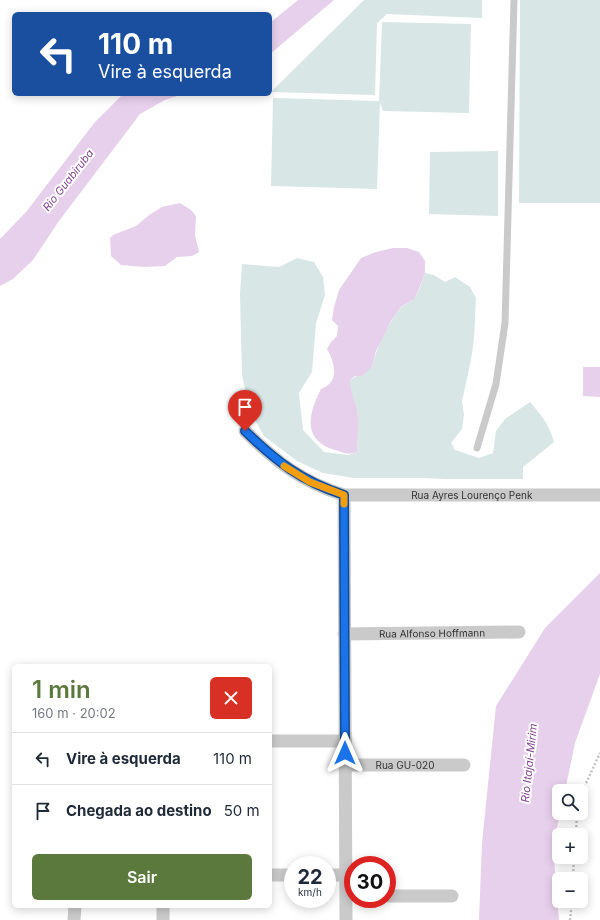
<!DOCTYPE html>
<html lang="pt">
<head>
<meta charset="utf-8">
<style>
	:root { --surface:#fff; --page:#f2f2f3; --text:#1f2937; --muted:#747a83; --line:#e0e1e3; --accent:#5b793d }
	body { margin:0; font-family:Inter,sans-serif; background:var(--page); color:var(--text); height:100vh; display:flex; flex-direction:column; font-size:15px; white-space:nowrap }
	* { box-sizing:border-box; margin:0 }
	p { font-size:13px; color:var(--muted) }
	.icon { flex:none; width:22px; height:22px; fill:none; stroke:currentColor; stroke-width:2; stroke-linecap:round; stroke-linejoin:round }
	.map { position:relative; flex:1; overflow:hidden }
	.sheet { position:absolute; left:12px; top:664px; width:260px; height:244px; display:flex; flex-direction:column; background:var(--surface); border-radius:6px; box-shadow:0 2px 10px #0003 }
	.sheet>* { flex:none }
	.top-card { position:absolute; left:12px; top:12px; width:260px; height:84px; border-radius:6px; box-shadow:0 2px 10px #0003; background:#1a4fa0; color:#fff; overflow:hidden }
	.fabs { position:absolute; left:552px; top:784px; display:grid; gap:8px }
	.fabs a { display:grid; place-items:center; width:36px; height:36px; border-radius:6px; background:var(--surface); box-shadow:0 2px 10px #0003; font-size:20px }
	.speed { position:absolute; left:284px; top:856px; display:flex; gap:8px; font-size:20px; font-weight:700; text-align:center }
	.speed>* { display:grid; place-content:center; width:52px; height:52px; border-radius:50%; background:var(--surface); box-shadow:0 2px 10px #0003; line-height:1 }
	.speed small { font-size:10px; font-weight:400 }
	.speed .limit { border:6px solid #d22; background:#fff; color:#111 }
	.pin { position:absolute; display:grid; place-items:center; width:34px; height:34px; color:#fff; margin:-41px -17px; border-radius:50% 50% 50% 0; rotate:-45deg; box-shadow:0 0 4px #0007 }
	.pin .icon { rotate:45deg }
	.me { position:absolute; width:44px; margin:-22px; rotate:0deg; stroke-linejoin:round; filter:drop-shadow(0 0 3px #0008) }
	.turn { display:flex; align-items:center; gap:14px; height:84px; padding:0 20px; font-size:18px }
	.turn .icon { width:52px; height:52px; stroke-width:2.5 }
	.turn b { display:block; font-size:28px; line-height:34px }
	.round { display:grid; place-items:center; flex:none; width:42px; height:42px; border-radius:6px; background:var(--page) }
	.overview { display:flex; align-items:center; justify-content:space-between; height:68px; padding:0 20px }
	h1 { font-size:24px; font-weight:600; line-height:30px; color:var(--accent) }
	.button { display:flex; gap:8px; margin-top:auto; padding:8px 20px }
	.button a { flex:1; height:46px; border-radius:6px; background:var(--accent); color:#fff; font-size:16px; font-weight:600; line-height:46px; text-align:center }
	ul { padding:0; list-style:none }
	li { display:flex; align-items:center; gap:12px; height:52px; padding:0 20px; border-top:1px solid var(--line) }
	li div { flex:1 }
	li b { display:block; font-size:15px }
	li em { font-style:normal }
	.map>svg:first-child { display:block }
	.green { fill:#d8e6e5 }
	.water { fill:#e7d0ec }
	.lines { fill:none; stroke-linecap:round; stroke-linejoin:round }
	.path { stroke:#c3c3c3; stroke-width:2.5; stroke-dasharray:2 2; stroke-linecap:butt }
	.lane { stroke:#cacaca; stroke-width:7 }
	.street { stroke:#cacaca; stroke-width:13 }
	.route-casing { stroke:#114b97; stroke-width:10 }
	.route { stroke:#1a73e8; stroke-width:7 }
	.slow { stroke:#f59e0b; stroke-width:7 }
	.labels { text-anchor:middle; dominant-baseline:central; stroke-width:4; stroke-linejoin:round; paint-order:stroke }
	.street-label { font-size:10px; fill:#333; stroke:#fff }
	.water-label { font-size:11px; font-style:italic; fill:#834590; stroke:#fff }
</style>
</head>
<body>
<div class="map">
<svg width="600" height="920" viewBox="0 0 600 920">
	<rect width="100%" height="100%" fill="#fff"/>
	<!-- green -->
	<path class="green" d="M364 0H482V18L387 14 377 23 375 95 271 92Z
		M520 0H600V203H519Z
		M382 22 471 24 469 113 383 111 380 102 377 189 271 186 273 98 379 101Z
		M498 151V216L429 214 430 152Z
		M297 258 314 262 323 277 325 295 316 323 312 372 299 393 303 430 324 452 348 455 357 452 358 416 350 390V380L372 367C377 347 386 326 400 309 403 305 410 303 414 298 420 291 422 281 425 273L434 275 445 282 455 277 470 287 476 298 474 339 471 360 462 401 464 415 462 429 451 443 455 450 479 458 493 453 496 431 505 419 530 402C542 416 549 424 554 442L523 467V479H445L422 478H354L323 473 297 461 264 436 249 409 242 374 240 294 242 264 279 267Z"/>
	<!-- water -->
	<path class="water" d="M298 0H334L270 54V23Z
		M123 94H183L165 100 140 114 59 221 33 260 13 279 0 286V239L26 212 95 122Z
		M180 203 191 210 196 216 195 235 199 252 192 256 177 257 165 266 144 267 121 265 111 256 110 238 113 235 136 226 149 215 162 207Z
		M393 248H407L419 252 425 261V273L419 289 414 299 401 307 391 321 376 351 372 367 362 376H355L350 380C350 395 357 404 358 417 359 429 357 441 357 452 347 455 345 453 335 450 302 440 308 414 321 389 340 382 335 363 327 349L331 342 337 336 338 326 332 320 334 307 339 290 361 258 376 252Z
		M583 367H600V397L583 396Z
		M600 573V674L575 743 565 791H559V813H560L553 848 559 920H479L482 843 496 706 545 628Z"/>
	<g class="lines">
		<!-- path -->
		<path class="path" d="M581 794 600 753
			M576 835 577 813
			M573 879 574 857
			M570 920 572 901"/>
		<!-- lane -->
		<path class="lane" d="M477 448 496 384 505 323 514 0"/>
		<!-- street -->
		<g class="street">
			<path id="s1" d="M245 431C276 461 301 482 344 495H600"/>
			<path d="M344 495 346 920"/>
			<path id="s2" d="M344 634 519 632"/>
			<path d="M270 741H345"/>
			<path id="s3" d="M345 765H464"/>
			<path d="M270 875H293"/>
			<path d="M327 875H346"/>
			<path d="M387 896H452"/>
			<path d="M74 920 75 906"/>
			<path d="M163 920V906"/>
		</g>
	</g>
	<g class="lines">
		<!-- route casing -->
		<g class="route-casing">
			<path id="route" d="M245 431C276 461 301 481 344 495L345 753"/>
		</g>
		<!-- route -->
		<use href="#route" class="route"/>
		<!-- slow -->
		<path class="slow" d="M284 466 310 482 344 495V504"/>
	</g>
	<g class="labels">
		<!-- street labels -->
		<g class="street-label">
			<text stroke="none"><textPath href="#s1" startOffset="247">Rua Ayres Lourenço Penk</textPath></text>
			<text stroke="none"><textPath href="#s2" startOffset="88">Rua Alfonso Hoffmann</textPath></text>
			<text stroke="none"><textPath href="#s3" startOffset="60">Rua GU-020</textPath></text>
		</g>
		<!-- water labels -->
		<g class="water-label">
			<text transform="translate(68 180) rotate(-52)">Rio Guabiruba</text>
			<text transform="translate(529 763) rotate(-84)">Rio Itajaí-Mirim</text>
		</g>
	</g>
</svg>
<div class="fabs">
<a><svg class="icon" aria-label="search" viewBox="0 0 24 24"><circle cx="10" cy="10" r="6"/><path d="M15 15l6 6"/></svg></a>
<a>+</a>
<a>−</a>
</div>
<div class="speed"><div>22<small>km/h</small></div><div class="limit">30</div></div>
<div class="pin" style="left:245px;top:431px;background:#d93025"><svg class="icon" aria-label="arrive" viewBox="0 0 24 24"><path d="M6 21V4h12l-3 4 3 4H6"/></svg></div>
<svg class="me" style="left:345px;top:753px" viewBox="-20 -20 40 40"><path d="M0-17L14 15 0 8-14 15z" fill="#1a73e8" stroke="#fff" stroke-width="4"/></svg>
<div class="top-card">
<div class="turn"><svg class="icon" aria-label="left" viewBox="0 0 24 24"><path d="M17 20v-9H6M10 6l-5 5 5 5"/></svg><div><b>110 m</b>Vire à esquerda</div></div>
</div>
<section class="sheet">
<div class="overview"><div><h1>1 min</h1><p>160 m · 20:02</p></div><a class="round" style="background:#d93025;color:#fff"><svg class="icon" aria-label="close" viewBox="0 0 24 24"><path d="M6 6l12 12M18 6L6 18"/></svg></a></div>
<ul>
<li><svg class="icon" aria-label="left" viewBox="0 0 24 24"><path d="M17 20v-9H6M10 6l-5 5 5 5"/></svg><div><b>Vire à esquerda</b></div><em>110 m</em></li>
<li><svg class="icon" aria-label="arrive" viewBox="0 0 24 24"><path d="M6 21V4h12l-3 4 3 4H6"/></svg><div><b>Chegada ao destino</b></div><em>50 m</em></li>
</ul>
<div class="button"><a>Sair</a></div>
</section>
</div>
</body>
</html>
